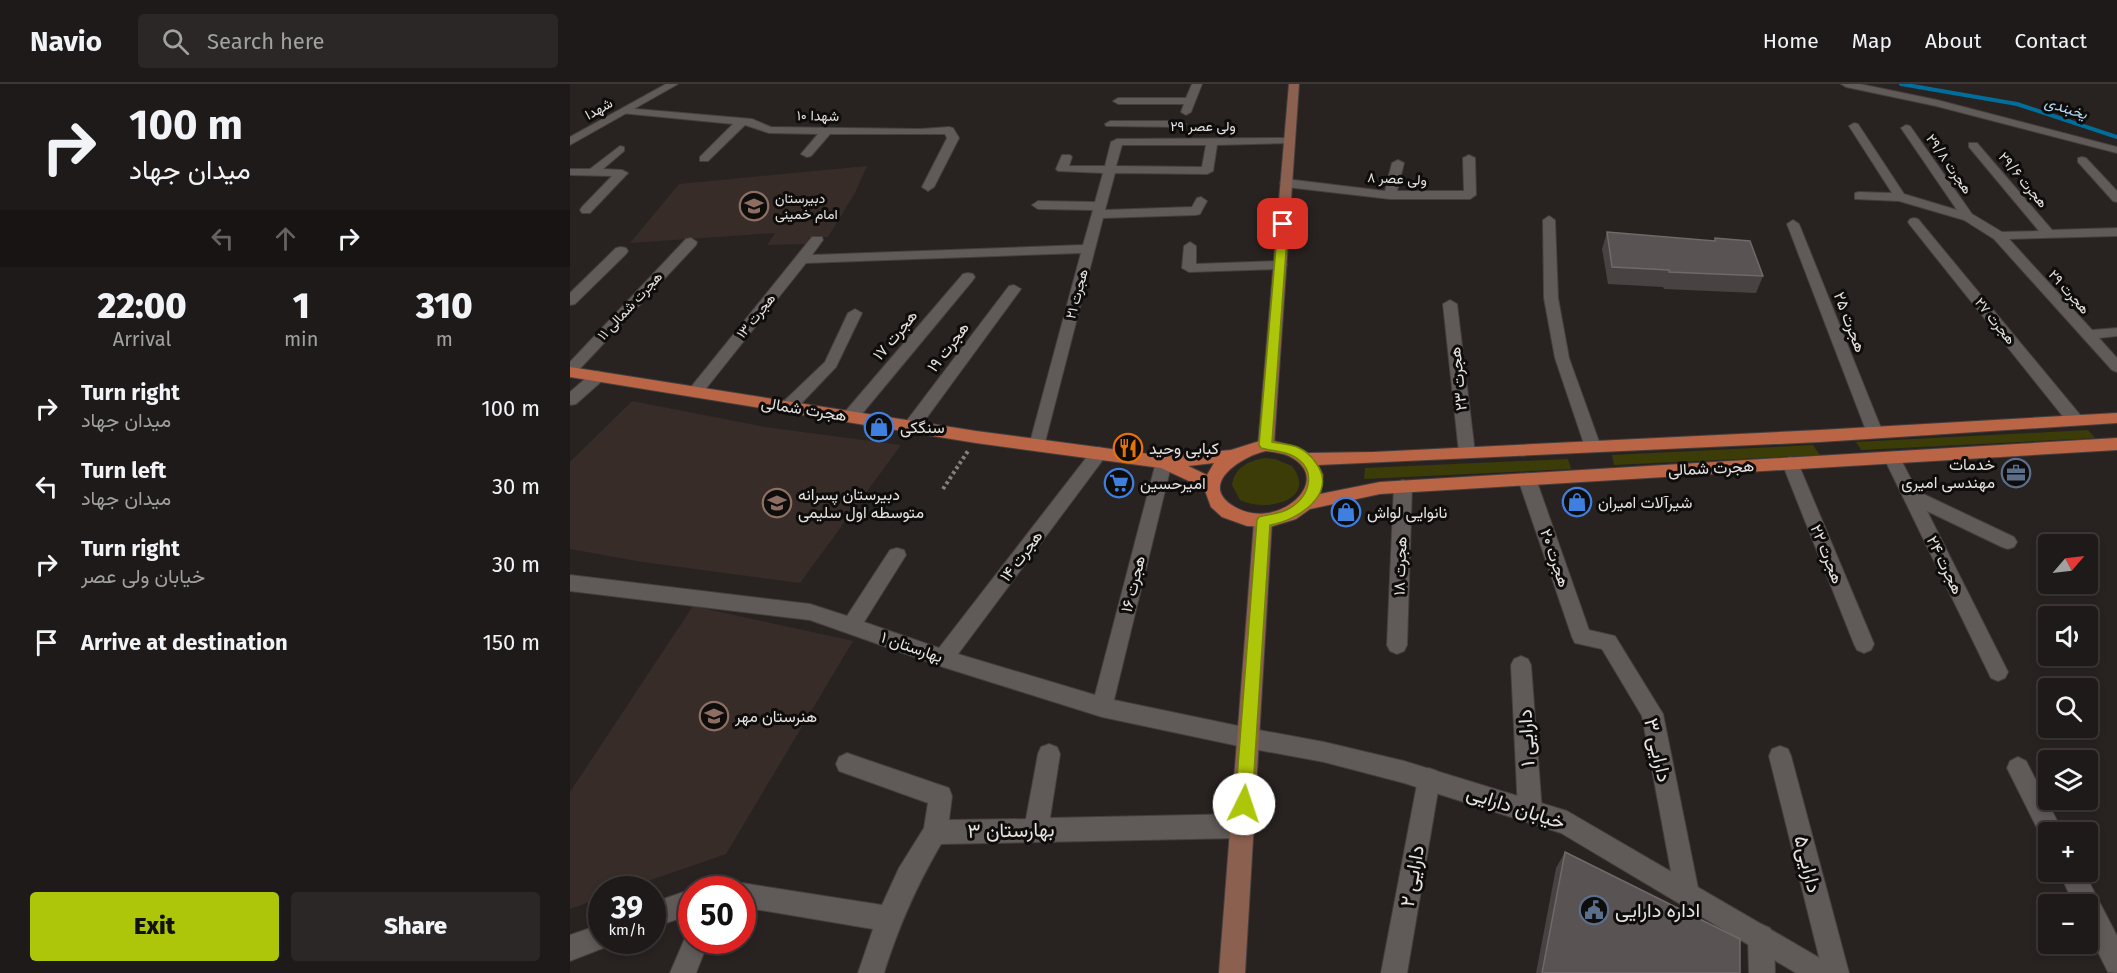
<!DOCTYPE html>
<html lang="en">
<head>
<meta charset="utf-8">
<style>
	:root { --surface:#1e1a19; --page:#2b2726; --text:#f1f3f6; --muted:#a1a1a2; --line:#3c3838; --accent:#aec60a }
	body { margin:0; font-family:"Fira Sans",Vazirmatn,sans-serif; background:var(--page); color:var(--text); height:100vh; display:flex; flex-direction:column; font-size:22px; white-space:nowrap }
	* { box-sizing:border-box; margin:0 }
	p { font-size:20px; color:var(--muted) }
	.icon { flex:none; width:33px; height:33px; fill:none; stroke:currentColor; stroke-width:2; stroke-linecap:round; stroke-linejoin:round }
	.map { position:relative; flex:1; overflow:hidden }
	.side { display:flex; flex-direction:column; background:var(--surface); width:570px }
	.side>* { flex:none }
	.hud { background:#1e1a19; color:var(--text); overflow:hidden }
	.needle { width:39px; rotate:62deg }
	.buttons { position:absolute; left:1468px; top:450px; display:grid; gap:12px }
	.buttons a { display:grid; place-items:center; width:60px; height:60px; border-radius:6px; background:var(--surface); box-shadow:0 3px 9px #0003,0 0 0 2px var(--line); font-size:30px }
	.speed { position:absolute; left:18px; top:792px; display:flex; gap:12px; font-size:30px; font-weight:700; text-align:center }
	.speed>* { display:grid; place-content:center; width:78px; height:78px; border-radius:50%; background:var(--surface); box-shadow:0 3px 9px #0003,0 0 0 2px var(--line); line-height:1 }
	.speed small { font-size:15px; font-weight:400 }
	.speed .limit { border:9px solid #d22; background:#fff; color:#111 }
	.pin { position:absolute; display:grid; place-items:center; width:51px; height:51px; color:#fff; margin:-26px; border-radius:12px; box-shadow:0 3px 9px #0006 }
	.me { position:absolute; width:66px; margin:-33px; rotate:4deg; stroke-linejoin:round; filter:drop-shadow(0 0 4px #0008) }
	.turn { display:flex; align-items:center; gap:21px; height:126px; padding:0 30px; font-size:27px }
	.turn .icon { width:78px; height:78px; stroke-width:2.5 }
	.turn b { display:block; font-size:42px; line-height:51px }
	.lanes { display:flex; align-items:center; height:57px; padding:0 30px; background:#0003; justify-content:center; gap:30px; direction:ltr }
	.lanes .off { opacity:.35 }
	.eta { display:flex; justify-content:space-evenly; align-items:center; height:102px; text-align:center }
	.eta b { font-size:36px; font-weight:800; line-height:42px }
	.cta { display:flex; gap:12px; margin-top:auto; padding:12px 30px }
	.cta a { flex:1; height:69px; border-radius:6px; background:var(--accent); color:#111; font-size:24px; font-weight:800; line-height:69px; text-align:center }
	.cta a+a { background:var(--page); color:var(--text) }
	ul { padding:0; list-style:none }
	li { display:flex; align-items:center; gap:18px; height:78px; padding:0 30px }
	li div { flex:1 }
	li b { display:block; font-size:22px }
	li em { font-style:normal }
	header { display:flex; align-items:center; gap:36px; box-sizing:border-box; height:84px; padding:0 30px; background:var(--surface); border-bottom:2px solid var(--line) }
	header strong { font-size:28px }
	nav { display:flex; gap:33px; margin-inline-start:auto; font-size:21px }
	.search { width:420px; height:54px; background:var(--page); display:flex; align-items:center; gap:15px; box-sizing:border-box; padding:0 21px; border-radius:6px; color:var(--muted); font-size:22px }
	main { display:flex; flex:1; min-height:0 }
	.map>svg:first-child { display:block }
	.built { fill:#372c28 }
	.green { fill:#3b3c08 }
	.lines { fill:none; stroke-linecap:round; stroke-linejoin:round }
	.stream { stroke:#006e9a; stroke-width:4 }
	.minor-casing { stroke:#443f3e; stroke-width:2 }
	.tertiary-casing { stroke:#443f3e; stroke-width:2 }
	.secondary-casing { stroke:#443f3e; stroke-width:2 }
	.primary-casing { stroke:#443f3e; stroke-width:2 }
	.path { stroke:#84807e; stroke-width:4; stroke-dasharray:3 3; stroke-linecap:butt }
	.minor { fill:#605a58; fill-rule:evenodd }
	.tertiary { fill:#605a58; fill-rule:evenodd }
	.secondary { fill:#8c604f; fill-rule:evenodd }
	.primary { fill:#b96546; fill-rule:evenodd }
	.wall { fill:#484242 }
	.building { fill:#595353; stroke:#6f6a69; stroke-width:1.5 }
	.route { fill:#aec60a; stroke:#718106; stroke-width:1.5 }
	.labels { text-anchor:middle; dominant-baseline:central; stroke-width:6; stroke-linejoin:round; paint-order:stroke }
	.far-street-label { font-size:14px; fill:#e5e2e0; stroke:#0f0d0c }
	.far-poi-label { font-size:14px; fill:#e5e2e0; stroke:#0f0d0c; text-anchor:start }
	.far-water-label { font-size:15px; font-style:italic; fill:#b1daf3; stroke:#0f0d0c }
	.street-label { font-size:16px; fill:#e5e2e0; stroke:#0f0d0c }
	.poi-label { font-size:16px; fill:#e5e2e0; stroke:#0f0d0c; text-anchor:start }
	.near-street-label { font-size:20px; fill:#e5e2e0; stroke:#0f0d0c }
	.near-poi-label { font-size:20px; fill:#e5e2e0; stroke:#0f0d0c; text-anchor:start }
</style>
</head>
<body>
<header>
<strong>Navio</strong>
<div class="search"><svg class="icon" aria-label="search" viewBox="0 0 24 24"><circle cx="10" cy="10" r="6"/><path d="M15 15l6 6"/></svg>Search here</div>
<nav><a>Home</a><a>Map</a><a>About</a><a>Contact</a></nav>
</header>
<main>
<section class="side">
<div class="hud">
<div class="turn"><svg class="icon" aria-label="right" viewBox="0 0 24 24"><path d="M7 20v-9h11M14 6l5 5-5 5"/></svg><div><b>100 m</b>میدان جهاد</div></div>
<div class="lanes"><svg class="icon off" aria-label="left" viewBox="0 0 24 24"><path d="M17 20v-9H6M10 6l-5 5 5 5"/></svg><svg class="icon off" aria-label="ahead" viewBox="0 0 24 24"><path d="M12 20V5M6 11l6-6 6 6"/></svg><svg class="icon" aria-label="right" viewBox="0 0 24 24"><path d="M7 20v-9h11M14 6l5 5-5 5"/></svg></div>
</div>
<div class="eta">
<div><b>22:00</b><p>Arrival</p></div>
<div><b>1</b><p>min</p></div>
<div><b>310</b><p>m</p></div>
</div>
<ul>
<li><svg class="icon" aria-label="right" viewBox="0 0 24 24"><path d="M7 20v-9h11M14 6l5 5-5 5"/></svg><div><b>Turn right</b><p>میدان جهاد</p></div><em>100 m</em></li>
<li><svg class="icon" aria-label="left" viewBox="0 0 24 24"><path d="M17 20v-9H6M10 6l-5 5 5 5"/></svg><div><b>Turn left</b><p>میدان جهاد</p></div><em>30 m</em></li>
<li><svg class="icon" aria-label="right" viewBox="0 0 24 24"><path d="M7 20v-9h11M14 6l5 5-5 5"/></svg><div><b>Turn right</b><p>خیابان ولی عصر</p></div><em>30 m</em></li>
<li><svg class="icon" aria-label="arrive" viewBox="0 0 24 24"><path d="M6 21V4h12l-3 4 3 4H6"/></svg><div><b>Arrive at destination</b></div><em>150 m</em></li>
</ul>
<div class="cta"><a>Exit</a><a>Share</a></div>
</section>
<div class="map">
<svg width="1547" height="889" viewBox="0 0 1547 889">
	<rect width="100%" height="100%" fill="#282321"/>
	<!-- built -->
	<path class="built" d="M297 82 285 109 258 153H239L236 160 197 161 205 149 60 159 109 100Z
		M62 317 195 343 331 361 230 499 72 478 0 465V378Z
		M123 522 283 557 156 770 55 805 32 806 31 814 0 825V708Z"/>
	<!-- green -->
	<path class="green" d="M1518 346 1525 354 1291 366 1286 358Z
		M1243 361 1250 371 1044 381 1042 371Z
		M695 374 705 375 722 382C748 416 697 429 670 416L662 401C665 383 678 377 695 374Z
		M998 375 1001 385 794 395 795 384Z"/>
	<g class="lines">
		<!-- stream -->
		<path class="stream" d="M1331 0 1447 20 1547 53"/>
		<!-- minor casing -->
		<g class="minor-casing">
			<path id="minor" d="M622 0H632L621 28 616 31 611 28 614 20H548L543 17 548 14H616Z
				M1271 0H1290L1367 16 1547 63V69L1366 22 1276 3Z
				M55 24 182 35 201 43 351 45 379 43 383 44 389 54 364 103 358 107 352 103 377 54 375 50H260L241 72 237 73 231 70 248 50 199 49 175 41 138 77H130V73L163 40 51 29V25Z
				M540 37H611L616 40 611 43 536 42 535 40Z
				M1284 39 1288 40 1334 110 1387 126 1331 44 1336 41 1340 42 1402 130 1432 148 1469 147 1399 63V59H1407L1482 146 1547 144V152L1439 155 1522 246 1547 244V252L1529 254 1547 274V288L1542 286 1424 155 1394 136 1329 117 1285 115V109L1289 108 1322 109 1279 42Z
				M719 54 725 57 723 59 647 61 643 87 637 90 545 89 535 126 622 123 627 114 631 113 637 117 630 130 626 131 533 134 473 366H461L459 362 511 169 236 179 130 312 125 313 117 308 242 153H252L253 156 242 171 513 161 523 126 468 125 462 121 468 117 525 118 533 89 488 87 486 85 492 71H500L502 73 499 82H535L541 58 547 55ZM552 61H636L632 83 546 82Z
				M50 62 54 63V67L33 85 52 86 58 89 20 129H12L10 126 12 123 42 92 0 91V85H20Z
				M899 71 905 74 906 111 900 115H820L716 103 710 99 716 95 815 107 822 79 828 76 834 79 827 107H894L893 74Z
				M1512 73 1516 74 1547 107V118L1543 117 1508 78V74Z
				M979 132 985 136 988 214 999 274 1031 363 1029 367H1017L1015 363 985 274 974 214 973 136Z
				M1344 134 1348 135 1511 332 1513 336 1511 340H1499L1340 141 1338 138 1340 135Z
				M1223 136 1229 140 1313 349 1311 353H1299L1297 349 1217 140Z
				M121 154 127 158 126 161 5 290 0 292V278L116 155Z
				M620 158 626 162V180L710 177 717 181 710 185 619 188 612 184 614 162Z
				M51 163 56 164 58 167 56 170 5 220 0 221V209L46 164Z
				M398 189 403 190 405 193 403 196 286 337H274L272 333 274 329 393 190Z
				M444 201 451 205 347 347H335L333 343 335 339 439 202Z
				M880 216 887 220 905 369 903 373H891L889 369 873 220Z
				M285 225 292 229 266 283 224 327H212L210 323 212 319 255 278 278 229Z
				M28 287 36 292 33 296 6 320 0 321V308L23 288Z
				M529 363 535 365 537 369 535 373 388 570 525 611 586 378 588 374H600L602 378 544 616 678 644 686 647 689 654 686 661 678 664 532 633 373 583 240 536 0 507V491L240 520 277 532 320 466 327 464 334 466 336 471 294 538 369 564 523 365Z
				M1322 368 1328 370 1347 407 1444 453 1447 458 1444 463 1438 465 1432 463 1357 427 1438 588 1435 594 1428 597 1421 594 1314 374 1316 370Z
				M1220 373 1226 375 1228 379 1304 560 1301 566 1294 569 1287 566 1284 560 1212 379 1214 375Z
				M957 389 963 391 966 395 1019 546 1045 552 1093 630 1129 809 1126 818 1117 821 1108 818 1105 809 1072 632 1032 565 1005 559 1002 553 948 395 951 391Z
				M833 396 839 398 842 402 837 561 834 567 827 570 820 567 817 561 824 402 827 398Z
				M951 572 958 575 961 581 972 727 968 735 960 738 952 735 948 727 941 581 944 575Z
				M479 660 487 663 490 670 480 734 672 730 680 734 684 742 680 750 672 754 371 760C346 803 329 841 314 889H288L303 845 172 823V806H162L163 802 172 799 312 821 329 784 354 744 358 719 269 687 266 680 269 673 277 669 379 704 382 712 379 736 456 735 468 670 471 663Z
				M1210 662 1218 665 1221 672 1279 889H1253L1199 672 1202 665Z
				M1448 673 1456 677 1493 748H1479V759L1473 756 1437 684 1440 677Z
				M859 684 867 687 870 695 837 889H811L848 695 851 687Z
				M1489 788H1514L1547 852V889L1538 888 1518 848V820H1504Z
				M122 805 124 806H122V830L82 844V819Z
				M32 840V856H43L41 861 0 877V851Z
				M1191 840 1200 844 1204 853 1205 889H1179L1178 853 1182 844Z
				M122 846V856H139L126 889H100L118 847Z"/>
		</g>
		<!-- tertiary casing -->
		<g class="tertiary-casing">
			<path id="tertiary" d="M96 0H108L0 61V53Z
				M678 644 754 658 834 677 997 727 1260 880 1264 889H1226L991 749 834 699 754 678 678 664 670 661 667 654 670 647Z"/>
		</g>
		<!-- secondary casing -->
		<g class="secondary-casing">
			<path id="secondary" d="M719 0H729L704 361 702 365H690L688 361Z
				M693 430 699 432 702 437 675 889H649L684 437 687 432Z"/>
		</g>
		<!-- primary casing -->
		<g class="primary-casing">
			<path id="primary" d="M0 283 406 347 594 372 661 366 696 355 728 363 738 369 804 368 1250 346 1547 329V339L1250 358 748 381 753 391 750 410 810 398 1547 354V366L810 410 740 425 726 435 700 443 677 442 652 433 641 423 634 404 591 384 406 359 0 293ZM696 367C703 368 712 369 719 372 767 396 707 448 665 423 626 401 672 372 696 367ZM644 379 637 391 618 382Z"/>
		</g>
		<!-- path -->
		<path class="path" d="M373 405 398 367"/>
		<!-- minor -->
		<use href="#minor" class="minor"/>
		<!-- tertiary -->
		<use href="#tertiary" class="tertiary"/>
		<!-- secondary -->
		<use href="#secondary" class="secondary"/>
		<!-- primary -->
		<use href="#primary" class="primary"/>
	</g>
	<!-- wall -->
	<path class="wall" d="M1037 148 1144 157 1145 154 1193 192 1186 209 1094 205 1093 203 1038 200 1032 165Z
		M995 768 1170 889H966L986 784Z"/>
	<!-- building -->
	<path class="building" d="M1037 148 1145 157V154L1180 157 1193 192 1099 188V186L1042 183Z
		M995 768 1170 855V889H972Z"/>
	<!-- route -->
	<path class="route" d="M713 137 718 140 702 358C711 360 721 360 729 364 736 367 742 373 746 379 769 411 726 437 700 441L682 720 680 726 674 729 667 726 665 720 687 436 689 433C699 430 710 430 720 424 741 412 747 385 723 372 714 367 701 367 691 364L689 361 708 140Z"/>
	<!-- icons -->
	<defs>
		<g id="school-ring" transform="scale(1.5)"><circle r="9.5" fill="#0f0d0c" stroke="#8d6e63" stroke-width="1.5"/><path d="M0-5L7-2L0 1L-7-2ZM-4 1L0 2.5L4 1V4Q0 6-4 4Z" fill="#8d6e63"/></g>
		<g id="shop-ring" transform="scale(1.5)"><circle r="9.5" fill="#0f0d0c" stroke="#3f7fe0" stroke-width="1.5"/><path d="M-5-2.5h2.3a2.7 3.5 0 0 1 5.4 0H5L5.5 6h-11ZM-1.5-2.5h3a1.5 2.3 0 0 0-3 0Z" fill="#3f7fe0"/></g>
		<g id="restaurant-ring" transform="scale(1.5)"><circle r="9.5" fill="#0f0d0c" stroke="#e8710a" stroke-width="1.5"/><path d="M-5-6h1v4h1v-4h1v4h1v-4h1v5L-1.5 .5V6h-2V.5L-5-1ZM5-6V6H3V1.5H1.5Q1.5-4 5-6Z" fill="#e8710a"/></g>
		<g id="office-ring" transform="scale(1.5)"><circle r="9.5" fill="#0f0d0c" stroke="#5c6f8a" stroke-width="1.5"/><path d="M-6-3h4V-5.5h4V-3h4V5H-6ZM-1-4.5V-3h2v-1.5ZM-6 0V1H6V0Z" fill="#5c6f8a"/></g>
		<g id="supermarket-ring" transform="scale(1.5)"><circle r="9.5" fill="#0f0d0c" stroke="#3f7fe0" stroke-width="1.5"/><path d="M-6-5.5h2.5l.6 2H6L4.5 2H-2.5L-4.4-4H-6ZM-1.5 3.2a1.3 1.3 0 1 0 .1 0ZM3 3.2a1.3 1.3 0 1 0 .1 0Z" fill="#3f7fe0"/></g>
		<g id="civic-ring" transform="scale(1.5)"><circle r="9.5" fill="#0f0d0c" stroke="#5c6f8a" stroke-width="1.5"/><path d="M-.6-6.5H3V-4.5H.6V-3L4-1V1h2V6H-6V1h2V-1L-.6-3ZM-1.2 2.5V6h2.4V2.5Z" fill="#5c6f8a"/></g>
	</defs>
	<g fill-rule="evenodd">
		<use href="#school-ring" x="184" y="122"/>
		<use href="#shop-ring" x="309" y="343"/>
		<use href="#restaurant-ring" x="558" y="364"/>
		<use href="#office-ring" x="1446" y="389"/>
		<use href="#supermarket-ring" x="549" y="399"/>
		<use href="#shop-ring" x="1007" y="418"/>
		<use href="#school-ring" x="207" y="419"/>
		<use href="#shop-ring" x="776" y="428"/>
		<use href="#school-ring" x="144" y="632"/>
		<use href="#civic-ring" x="1024" y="826"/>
	</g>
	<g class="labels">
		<!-- far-street labels -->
		<g class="far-street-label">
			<text transform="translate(29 25) rotate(-29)">شهدا</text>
			<text transform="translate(248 32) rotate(1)">شهدا ۱۰</text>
			<text x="633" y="42">ولی عصر ۲۹</text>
			<text transform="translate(1379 80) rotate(55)">هجرت ۲۹/۸</text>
			<text transform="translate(827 95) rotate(3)">ولی عصر ۸</text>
			<text transform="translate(1453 96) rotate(50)">هجرت ۲۹/۶</text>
			<text transform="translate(1499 208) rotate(48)">هجرت ۲۹</text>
			<text transform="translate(507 210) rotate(-75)">هجرت ۲۱</text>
			<text transform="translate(60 222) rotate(-47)">هجرت شمالی ۱۱</text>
			<text transform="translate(186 232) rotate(-51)">هجرت ۱۳</text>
			<text transform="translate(1425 237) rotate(51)">هجرت ۲۷</text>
		</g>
		<!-- far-poi labels -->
		<g class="far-poi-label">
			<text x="205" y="114">دبیرستان<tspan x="205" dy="16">امام خمینی</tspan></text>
		</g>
		<!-- far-water labels -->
		<g class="far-water-label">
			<text transform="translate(1496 24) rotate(18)">یخبندی</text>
		</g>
		<!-- street labels -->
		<g class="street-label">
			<text transform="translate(1280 238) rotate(69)">هجرت ۲۵</text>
			<text transform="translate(325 251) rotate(-50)">هجرت ۱۷</text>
			<text transform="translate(378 263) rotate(-53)">هجرت ۱۹</text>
			<text transform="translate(888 295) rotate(-96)">هجرت ۲۳</text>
			<text transform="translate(234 325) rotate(9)">هجرت شمالی</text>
			<text transform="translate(1141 384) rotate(-3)">هجرت شمالی</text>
			<text transform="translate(1257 470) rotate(68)">هجرت ۲۲</text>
			<text transform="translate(451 472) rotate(-53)">هجرت ۱۴</text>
			<text transform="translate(985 474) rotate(71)">هجرت ۲۰</text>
			<text transform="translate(1375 481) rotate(64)">هجرت ۲۴</text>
			<text transform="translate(830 482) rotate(-88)">هجرت ۱۸</text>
			<text transform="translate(563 500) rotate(-76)">هجرت ۱۶</text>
			<text transform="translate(342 563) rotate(19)">بهارستان ۱</text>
		</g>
		<!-- poi labels -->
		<g class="poi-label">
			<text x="330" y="343">سنگکی</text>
			<text x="579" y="364">کبابی وحید</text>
			<text x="1425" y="380" text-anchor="end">خدمات<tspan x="1425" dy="18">مهندسی امیری</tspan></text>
			<text x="570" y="399">امیرحسین</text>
			<text x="228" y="410">دبیرستان پسرانه<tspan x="228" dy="18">متوسطه اول سلیمی</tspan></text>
			<text x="1028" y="418">شیرآلات امیران</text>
			<text x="797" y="428">نانوایی لواش</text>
			<text x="165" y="632">هنرستان مهر</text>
		</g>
		<!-- near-street labels -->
		<g class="near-street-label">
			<text transform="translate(956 654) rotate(-93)">دارایی ۱</text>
			<text transform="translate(1088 666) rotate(77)">دارایی ۳</text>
			<text transform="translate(946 723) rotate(18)">خیابان دارایی</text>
			<text transform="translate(441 746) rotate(-1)">بهارستان ۳</text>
			<text transform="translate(1238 780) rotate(76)">دارایی۵</text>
			<text transform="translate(842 792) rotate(-80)">دارایی ۲</text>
		</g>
		<!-- near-poi labels -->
		<g class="near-poi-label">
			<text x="1045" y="826">اداره دارایی</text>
		</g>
	</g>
</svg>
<div class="buttons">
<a><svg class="needle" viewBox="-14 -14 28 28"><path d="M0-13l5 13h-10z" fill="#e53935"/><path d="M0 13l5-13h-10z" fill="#a1a1a2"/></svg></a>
<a><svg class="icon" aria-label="sound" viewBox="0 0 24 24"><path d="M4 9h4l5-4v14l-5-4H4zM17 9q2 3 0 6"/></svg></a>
<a><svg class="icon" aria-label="search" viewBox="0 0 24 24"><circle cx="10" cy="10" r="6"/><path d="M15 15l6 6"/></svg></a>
<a><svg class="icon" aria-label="layers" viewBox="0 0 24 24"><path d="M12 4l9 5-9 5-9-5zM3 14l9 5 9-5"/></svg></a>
<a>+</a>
<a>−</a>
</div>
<div class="speed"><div>39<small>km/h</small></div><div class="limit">50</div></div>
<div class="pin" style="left:713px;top:140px;background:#d93025"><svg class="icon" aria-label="arrive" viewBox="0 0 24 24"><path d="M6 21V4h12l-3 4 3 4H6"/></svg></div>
<svg class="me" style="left:674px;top:720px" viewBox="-20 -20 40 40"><circle r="19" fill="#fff"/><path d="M0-13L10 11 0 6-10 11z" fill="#aec60a"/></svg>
</div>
</main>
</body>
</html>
